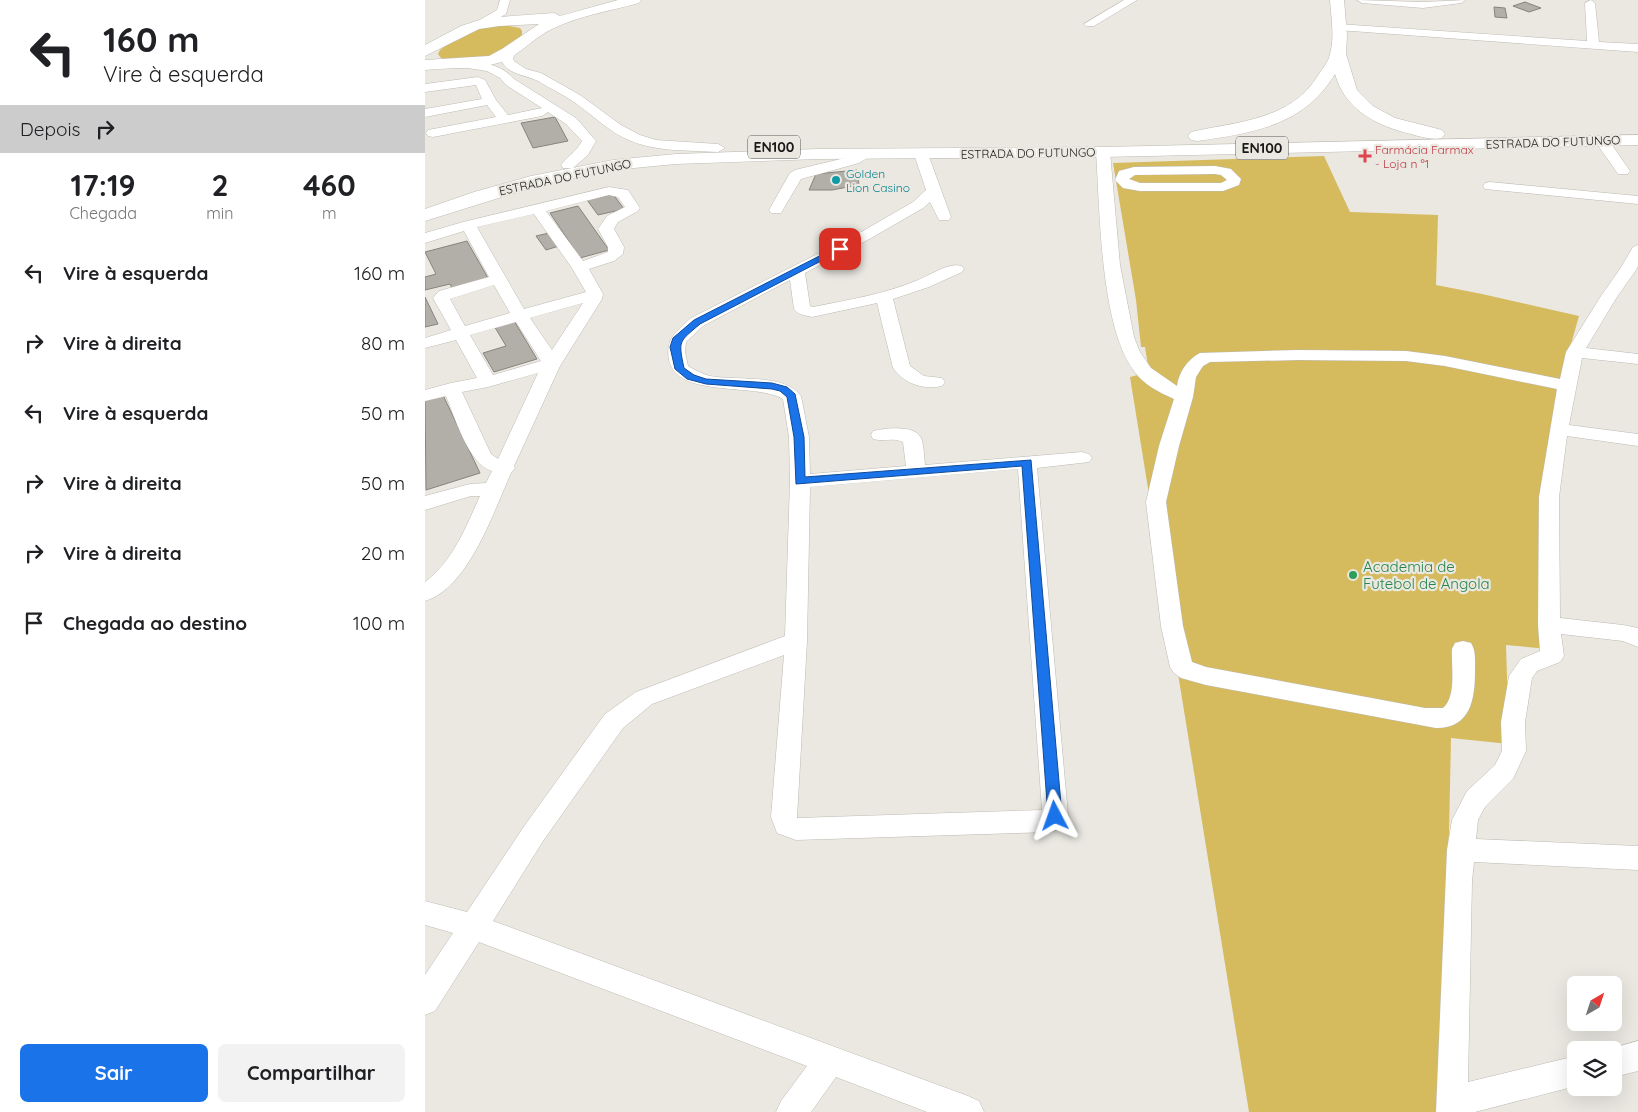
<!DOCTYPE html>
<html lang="pt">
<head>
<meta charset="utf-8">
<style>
	:root { --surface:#fff; --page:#f2f2f2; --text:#202124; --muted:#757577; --accent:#1a73e8 }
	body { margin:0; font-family:Quicksand,sans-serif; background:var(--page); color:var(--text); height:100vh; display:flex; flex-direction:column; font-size:19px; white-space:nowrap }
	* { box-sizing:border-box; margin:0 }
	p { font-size:16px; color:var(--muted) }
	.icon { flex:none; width:28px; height:28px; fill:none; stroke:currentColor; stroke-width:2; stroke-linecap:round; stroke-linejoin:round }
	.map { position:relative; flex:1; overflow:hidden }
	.panel { display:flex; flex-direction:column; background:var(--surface); width:425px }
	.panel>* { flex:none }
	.banner { background:#fff; color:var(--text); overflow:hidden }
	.needle { width:32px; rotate:39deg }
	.buttons { position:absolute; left:1142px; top:976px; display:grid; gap:10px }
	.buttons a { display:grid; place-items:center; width:55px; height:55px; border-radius:8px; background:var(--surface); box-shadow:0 5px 20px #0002; font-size:25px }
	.pin { position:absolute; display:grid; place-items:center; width:42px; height:42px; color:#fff; margin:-21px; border-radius:10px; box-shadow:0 2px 8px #0006 }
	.me { position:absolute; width:55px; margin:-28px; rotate:356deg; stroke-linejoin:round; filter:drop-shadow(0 0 4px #0008) }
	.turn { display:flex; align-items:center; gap:18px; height:105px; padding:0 20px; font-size:22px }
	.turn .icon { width:65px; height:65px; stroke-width:2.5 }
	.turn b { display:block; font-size:35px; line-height:42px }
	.then { display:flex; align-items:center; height:48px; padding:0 20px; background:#0003; gap:10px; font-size:19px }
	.eta { display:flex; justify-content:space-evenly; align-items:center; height:85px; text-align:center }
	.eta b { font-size:30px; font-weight:700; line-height:35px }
	.primary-button { display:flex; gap:10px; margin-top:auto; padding:10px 20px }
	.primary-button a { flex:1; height:58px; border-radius:8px; background:var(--accent); color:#fff; font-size:20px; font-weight:700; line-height:58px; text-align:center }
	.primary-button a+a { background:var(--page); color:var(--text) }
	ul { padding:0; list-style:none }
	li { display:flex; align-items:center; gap:15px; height:70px; padding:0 20px }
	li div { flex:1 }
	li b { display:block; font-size:19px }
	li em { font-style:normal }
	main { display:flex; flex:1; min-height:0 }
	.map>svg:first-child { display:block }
	.green { fill:#d5ba5e }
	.building { fill:#b1afa8; stroke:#86847d }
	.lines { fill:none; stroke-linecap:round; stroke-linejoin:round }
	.minor-casing { stroke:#bcbab3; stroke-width:1 }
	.major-casing { stroke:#bcbab3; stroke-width:1 }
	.minor { fill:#fff; fill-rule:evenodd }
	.major { fill:#fff; fill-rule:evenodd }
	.route { fill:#1a73e8; stroke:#114b97 }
	.health-dot { fill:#e0444e; stroke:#eae8e1; stroke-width:2 }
	.culture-dot { fill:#0f9aa8; stroke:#eae8e1; stroke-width:2 }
	.leisure-dot { fill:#2e9e5b; stroke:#eae8e1; stroke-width:2 }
	.labels { text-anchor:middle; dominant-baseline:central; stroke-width:4.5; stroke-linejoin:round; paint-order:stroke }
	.far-street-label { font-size:12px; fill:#1a1917; stroke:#eae8e1 }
	.far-health-label { font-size:12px; fill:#be3a42; stroke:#eae8e1; text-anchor:start }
	.far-culture-label { font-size:12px; fill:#0d838f; stroke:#eae8e1; text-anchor:start }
	.shield { fill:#eae8e1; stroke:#585754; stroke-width:1 }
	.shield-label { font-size:14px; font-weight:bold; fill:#1a1917 }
	.leisure-label { font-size:15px; fill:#27864d; stroke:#eae8e1; text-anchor:start }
</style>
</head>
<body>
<main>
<section class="panel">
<div class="banner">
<div class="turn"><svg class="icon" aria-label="left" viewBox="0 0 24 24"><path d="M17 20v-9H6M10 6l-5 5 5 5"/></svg><div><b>160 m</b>Vire à esquerda</div></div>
<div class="then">Depois<svg class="icon" aria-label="right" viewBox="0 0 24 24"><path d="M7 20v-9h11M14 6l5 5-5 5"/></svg></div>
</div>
<div class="eta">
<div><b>17:19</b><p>Chegada</p></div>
<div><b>2</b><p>min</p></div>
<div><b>460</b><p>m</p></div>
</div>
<ul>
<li><svg class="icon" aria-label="left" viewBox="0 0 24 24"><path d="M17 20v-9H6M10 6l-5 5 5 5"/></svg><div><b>Vire à esquerda</b></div><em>160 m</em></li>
<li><svg class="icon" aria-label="right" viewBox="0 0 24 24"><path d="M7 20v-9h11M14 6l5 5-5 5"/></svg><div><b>Vire à direita</b></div><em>80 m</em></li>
<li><svg class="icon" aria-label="left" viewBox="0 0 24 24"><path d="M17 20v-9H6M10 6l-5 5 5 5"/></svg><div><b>Vire à esquerda</b></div><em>50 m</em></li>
<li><svg class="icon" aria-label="right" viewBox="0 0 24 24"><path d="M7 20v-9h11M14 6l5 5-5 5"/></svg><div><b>Vire à direita</b></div><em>50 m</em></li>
<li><svg class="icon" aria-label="right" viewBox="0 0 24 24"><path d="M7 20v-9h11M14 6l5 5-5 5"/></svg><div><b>Vire à direita</b></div><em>20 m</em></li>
<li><svg class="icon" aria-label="arrive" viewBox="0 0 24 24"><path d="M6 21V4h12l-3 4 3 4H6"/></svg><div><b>Chegada ao destino</b></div><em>100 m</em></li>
</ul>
<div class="primary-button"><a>Sair</a><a>Compartilhar</a></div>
</section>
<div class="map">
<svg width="1213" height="1112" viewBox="0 0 1213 1112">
	<rect width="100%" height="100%" fill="#eae8e1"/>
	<!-- green -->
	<path class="green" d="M79 25 95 28 97 31V35C70 61 57 58 22 60L16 58 13 54 15 50 39 31Z
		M899 156 925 212 1013 215 1011 285 1057 294 1154 316 1138 372 1124 649 1081 645 1084 744 1026 738 1018 1112H824L705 377 724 372 720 347H716L711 300 688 163Z"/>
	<!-- building -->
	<path class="building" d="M1100 2 1116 8 1104 12 1088 6Z
		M1069 7 1080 8 1082 18 1070 17Z
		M130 117 143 141 108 148 96 123Z
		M432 170 434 185 407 190H384L391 174Z
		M188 194 199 209 173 215 162 200Z
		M153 206 184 250 155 258 125 213Z
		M124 233 134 246 121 250 111 236Z
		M42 241 63 278 27 288 25 284 0 290V277L11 274 0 252Z
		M0 297 13 324 0 327Z
		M88 319 112 359 69 372 58 353 81 346 68 324Z
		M17 393 55 473 1 490 0 399Z"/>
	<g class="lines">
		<!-- minor casing -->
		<g class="minor-casing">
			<path id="minor" d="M75 0H85L81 14 59 26H51L49 24 51 22 72 10Z
				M699 0H712L669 26H661L659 24Z
				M932 0 998 2 1041 0 1036 3 998 8 937 3Z
				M1166 0 1170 3 1174 42 1213 44V52L913 30 907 27 913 24 1162 41 1160 3Z
				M86 47 92 51 88 58 89 61 101 69 116 73 155 95 196 125 215 135 231 140 293 144 300 148 293 152C264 150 233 152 206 141 183 132 166 113 146 100 135 93 124 88 113 81 101 75 79 74 76 58L82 48Z
				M40 60C59 63 76 64 89 79L151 118 171 141 163 155 148 168H138L136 165C143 156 152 151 157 141L141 124 123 112 117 116 8 137 3 136 1 133 3 130 71 117 62 105 0 117V109L57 99 51 85 0 92V84L53 77 60 80 71 100 83 115 117 108 81 85 75 78 62 71 36 67 34 64Z
				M1177 137 1182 138 1203 168 1205 171 1203 174H1193L1170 141Z
				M678 148 685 152 695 265 709 337 715 352 726 368 752 386C754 372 762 360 775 353L873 350 981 351 1020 356 1135 379 1141 352 1176 296 1195 269 1208 247 1213 245V266L1211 270 1192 297 1161 348 1213 354V364L1157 358 1144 425 1213 434V446L1142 436 1134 497 1135 618 1198 625 1213 628V647L1198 641 1136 634 1139 656 1135 662 1112 671 1107 678 1100 722 1101 751 1088 779 1060 807 1053 820 1051 839 1213 846V870L1049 862 1047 881 1043 1082 1151 1056V1086L1050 1112H1011L1022 850 1027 820 1042 791 1070 765 1077 751 1076 722 1084 676 1096 659 1115 651 1113 625 1114 497 1132 389 1020 366 981 361 873 360 785 362 778 366 771 377 768 397 754 446 741 502 758 626 767 662 781 667 1000 708H1018C1032 696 1026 666 1027 649L1030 643 1038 641 1046 643C1051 651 1050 661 1050 670 1050 699 1046 728 1011 728L781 685 756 678 749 673 745 667 736 626 721 502 734 446 749 399C734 392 719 385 709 371 675 326 675 210 671 152Z
				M442 150 449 154 434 163 376 179 356 213H346L344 210 365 173 370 170 424 157Z
				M496 150 503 154 526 217 524 220H514L505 202 498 208 448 237 380 273 385 306 388 307C423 300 460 294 493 280 506 275 523 262 537 266L539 269 537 272 504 287 468 299 485 366 499 376 517 378 520 382 517 386C499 390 479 384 468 368L452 303 387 317C380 315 373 315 369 309L365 280 278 326 261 342 260 352 263 366C270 370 277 374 285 376 309 381 360 373 376 396L384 437 385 474 481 466 478 442C468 437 459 442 448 439L446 435 448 431C461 428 492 424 497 440 499 448 499 457 500 465L657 452 664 454 667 458 664 462 612 468 643 815C638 824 636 829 626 832L371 840 352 833 346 817 359 655 227 704 198 728 118 841 68 921 543 1096 554 1101 559 1112H502L411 1077 386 1112H351L356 1101 382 1066 54 942 10 1011 0 1015V975L28 933 0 925V901L42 912 100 825 180 714 211 692 360 636 365 481 364 437 358 399C330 382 252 399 244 360 240 339 252 331 266 318L438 231 488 202 501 190 489 154ZM593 469 617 810 372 818 382 641 385 487Z
				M790 166 806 169 816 179 814 185 798 191H715L698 188 690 180 694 171 709 167ZM790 174 796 175 802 180 796 183H715L704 179 710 175Z
				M1065 182 1213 196V204L1060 189 1058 186 1060 183Z
				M184 187 203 190 215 208 213 211 193 222 189 229 199 247 198 254 189 261 164 269 178 294 177 299 135 366 89 466 90 468 86 473C69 510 44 588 0 601V582C28 561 41 527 55 496H46L0 510V496L45 484 61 483 67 471C44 465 30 417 21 396L0 401V390L26 383 52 378 31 340 0 348V338L26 330 8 298 14 291 64 277 39 231 0 243V233L38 222ZM184 195 193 197 200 207 182 216 173 229 183 247V252L158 261 121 211ZM109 214 147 268 161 292 99 309 52 227ZM69 285 85 313 40 326 25 299ZM158 303 127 350 105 318ZM91 322 116 361 68 375 45 335ZM113 373 73 459 66 454 37 392 63 387Z
				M1213 1041V1071L1189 1077V1050H1181Z"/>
		</g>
		<!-- major casing -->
		<g class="major-casing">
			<path id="major" d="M193 0H216L214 3C185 11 152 16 125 30 107 39 93 57 73 63 49 70 25 67 0 70V60L64 56 77 49 114 24 74 26 54 29 0 56V45L36 26 51 21 74 17 129 13 135 16Z
				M905 0H919L922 35 921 54 932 90 948 106 970 118 1017 130 1020 134 1017 138C1007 140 996 137 986 134 952 126 920 110 910 74 879 126 827 133 772 141L766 140 763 136 766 132C813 121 866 121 894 74 898 68 904 61 905 54 910 37 906 17 905 0Z
				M1213 135V145L678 157 393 159 251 164 188 170 109 187 0 221V209L49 192 106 176 188 160 251 154 393 149 678 147Z"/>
		</g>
		<!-- minor -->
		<use href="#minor" class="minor"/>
		<!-- major -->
		<use href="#major" class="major"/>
	</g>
	<!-- route -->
	<path class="route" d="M412 247 419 249 275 324C254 342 253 340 259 368L269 375 281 379 347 383 362 387 370 394 379 437 380 477 606 460 637 816 635 820 630 821 625 820 623 816 597 466 371 484 369 437 362 397 355 391 347 389 281 384 262 379 250 369 245 347 248 338 269 320Z"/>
	<!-- markers -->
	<path class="health-dot" d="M937.5 148.5h5v5h5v5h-5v5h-5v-5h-5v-5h5z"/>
	<circle class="culture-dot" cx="411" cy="180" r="5"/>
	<circle class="leisure-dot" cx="928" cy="575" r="5"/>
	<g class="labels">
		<!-- far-street labels -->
		<g class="far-street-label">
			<text transform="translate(1128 142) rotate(-2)">ESTRADA DO FUTUNGO</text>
			<text transform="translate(603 153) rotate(-1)">ESTRADA DO FUTUNGO</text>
			<text transform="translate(140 177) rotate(-12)">ESTRADA DO FUTUNGO</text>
		</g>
		<!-- far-health labels -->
		<g class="far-health-label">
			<text x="950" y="149">Farmácia Farmax<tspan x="950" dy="14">- Loja n º1</tspan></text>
		</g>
		<!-- far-culture labels -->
		<g class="far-culture-label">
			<text x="421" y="173">Golden<tspan x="421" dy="14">Lion Casino</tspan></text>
		</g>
		<!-- shield labels -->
		<g class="shield">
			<rect x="323" y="135.5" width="52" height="23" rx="4"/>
			<rect x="811" y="136.5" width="52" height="23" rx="4"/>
		</g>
		<g class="shield-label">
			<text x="349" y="147">EN100</text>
			<text x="837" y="148">EN100</text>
		</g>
		<!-- leisure labels -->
		<g class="leisure-label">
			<text x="938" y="566">Academia de<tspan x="938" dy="17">Futebol de Angola</tspan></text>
		</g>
	</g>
</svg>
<div class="buttons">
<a><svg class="needle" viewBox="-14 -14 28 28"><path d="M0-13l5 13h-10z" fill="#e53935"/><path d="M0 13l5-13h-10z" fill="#757577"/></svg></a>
<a><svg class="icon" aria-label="layers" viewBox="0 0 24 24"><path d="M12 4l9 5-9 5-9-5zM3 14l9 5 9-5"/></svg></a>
</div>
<div class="pin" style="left:415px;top:249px;background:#d93025"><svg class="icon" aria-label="arrive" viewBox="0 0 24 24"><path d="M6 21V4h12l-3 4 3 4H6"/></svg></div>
<svg class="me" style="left:630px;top:816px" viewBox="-20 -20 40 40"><path d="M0-17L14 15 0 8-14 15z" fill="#1a73e8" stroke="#fff" stroke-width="4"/></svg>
</div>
</main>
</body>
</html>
